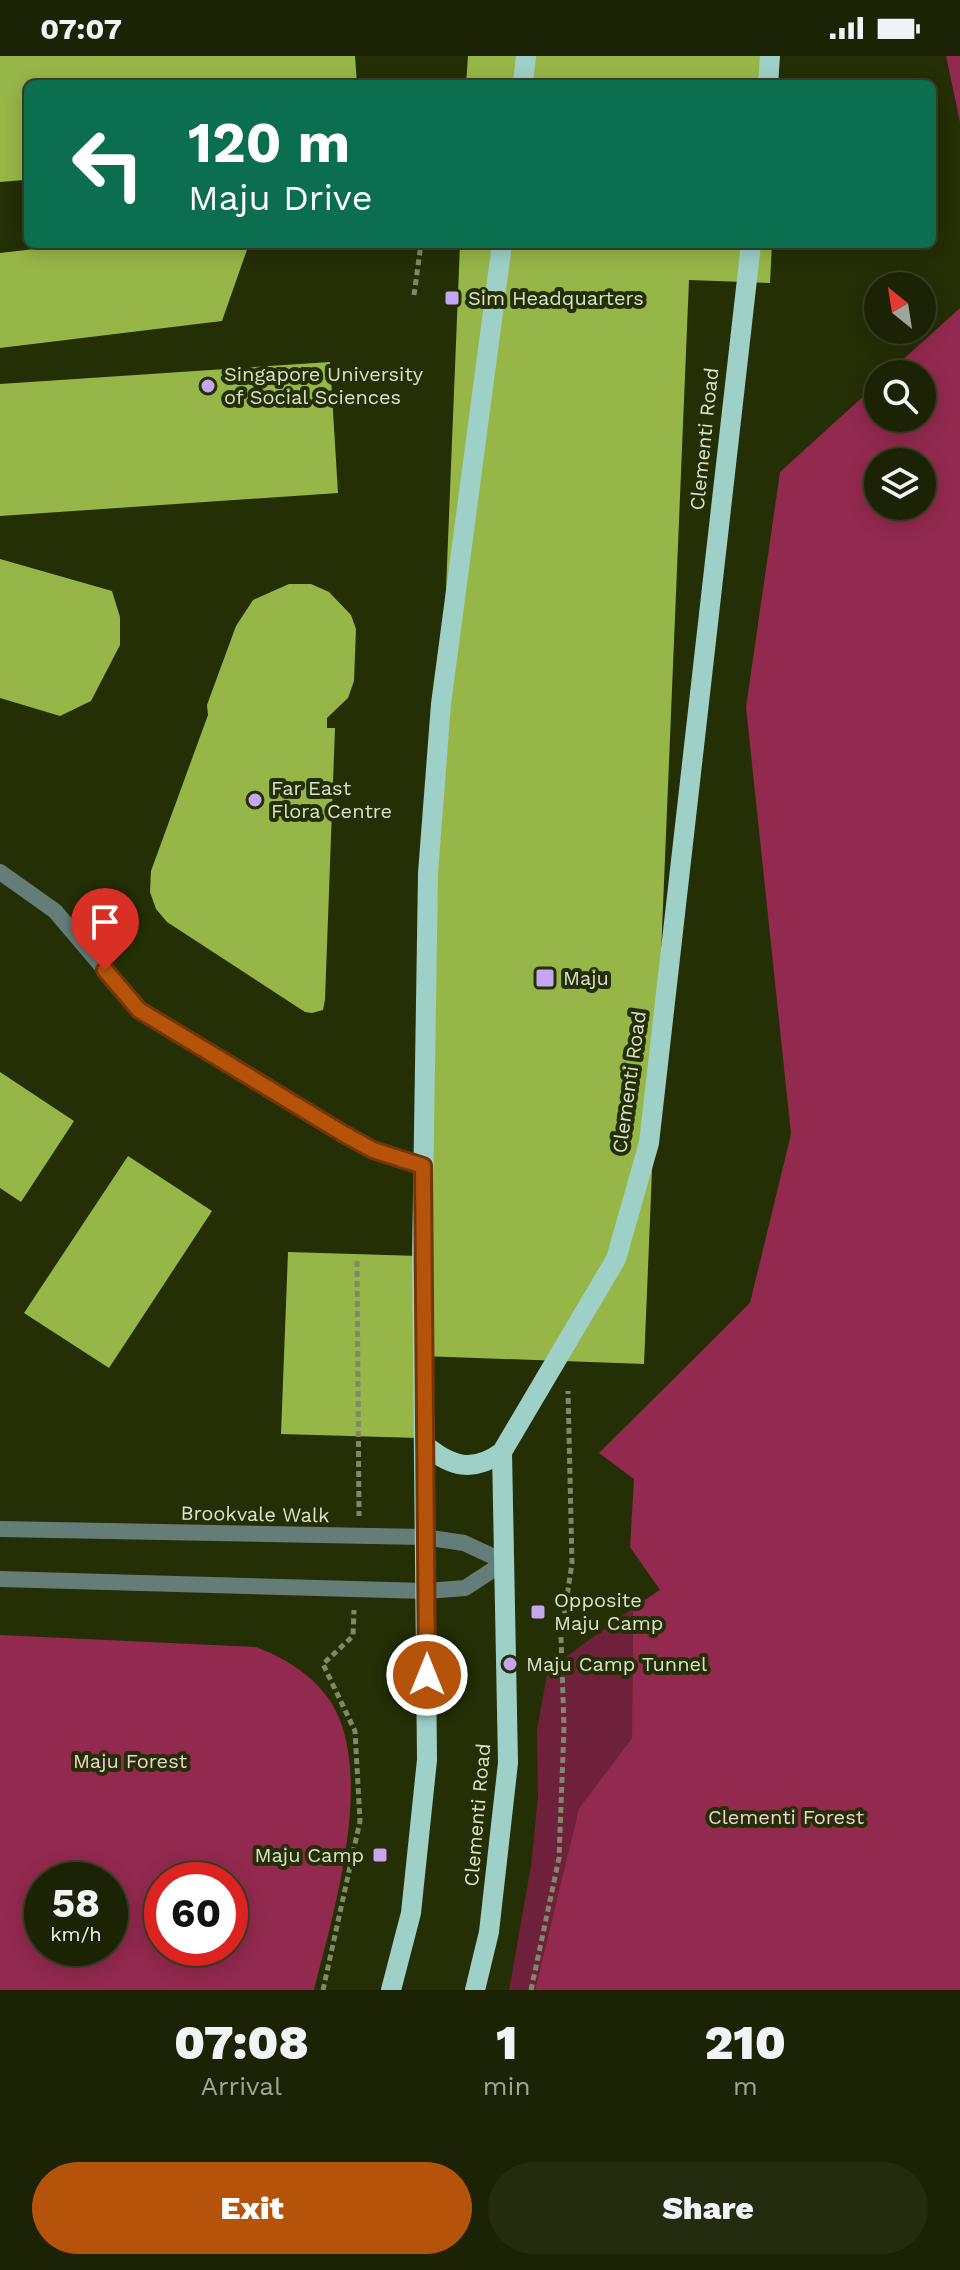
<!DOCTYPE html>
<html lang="en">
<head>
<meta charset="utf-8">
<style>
	:root { --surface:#1b2304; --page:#242b0e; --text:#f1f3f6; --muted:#a0a49a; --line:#394026; --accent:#b45309 }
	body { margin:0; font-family:"Work Sans",sans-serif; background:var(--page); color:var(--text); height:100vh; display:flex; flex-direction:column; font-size:30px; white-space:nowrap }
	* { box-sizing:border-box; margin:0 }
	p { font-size:26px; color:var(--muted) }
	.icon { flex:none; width:44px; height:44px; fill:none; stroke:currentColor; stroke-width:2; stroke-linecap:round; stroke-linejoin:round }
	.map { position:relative; height:1934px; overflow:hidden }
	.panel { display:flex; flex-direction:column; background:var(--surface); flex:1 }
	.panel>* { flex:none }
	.top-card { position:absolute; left:24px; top:24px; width:912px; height:168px; border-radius:12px; box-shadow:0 4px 20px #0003,0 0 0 2px var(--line); background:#0b6e4f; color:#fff; overflow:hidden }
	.needle { width:52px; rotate:330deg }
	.controls { position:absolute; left:864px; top:216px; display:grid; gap:16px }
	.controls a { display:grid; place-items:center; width:72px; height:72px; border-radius:50%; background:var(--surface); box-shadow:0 4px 20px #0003,0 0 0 2px var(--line); font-size:40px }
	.speed { position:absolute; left:24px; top:1806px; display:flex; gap:16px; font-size:40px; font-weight:700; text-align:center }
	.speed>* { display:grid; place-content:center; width:104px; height:104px; border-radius:50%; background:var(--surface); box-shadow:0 4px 20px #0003,0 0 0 2px var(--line); line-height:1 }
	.speed small { font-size:20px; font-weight:400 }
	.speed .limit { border:12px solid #d22; background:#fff; color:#111 }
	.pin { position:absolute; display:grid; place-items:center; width:68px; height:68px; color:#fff; margin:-82px -34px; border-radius:50% 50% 50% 0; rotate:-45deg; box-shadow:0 0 8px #0007 }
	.pin .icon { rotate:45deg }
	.me { position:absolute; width:88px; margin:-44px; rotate:0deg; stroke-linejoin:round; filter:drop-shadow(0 0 6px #0008) }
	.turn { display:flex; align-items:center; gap:28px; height:168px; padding:0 32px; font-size:36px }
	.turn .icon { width:104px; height:104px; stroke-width:2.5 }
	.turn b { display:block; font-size:56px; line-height:68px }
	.eta { display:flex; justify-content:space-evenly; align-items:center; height:136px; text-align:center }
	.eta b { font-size:48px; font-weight:800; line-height:56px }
	.cta { display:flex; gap:16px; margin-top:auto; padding:16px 32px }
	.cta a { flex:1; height:92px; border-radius:48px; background:var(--accent); color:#fff; font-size:32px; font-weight:800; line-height:92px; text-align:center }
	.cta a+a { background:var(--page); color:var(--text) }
	.status { display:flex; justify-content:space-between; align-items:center; height:56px; padding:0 40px; background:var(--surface); direction:ltr }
	.status svg { height:22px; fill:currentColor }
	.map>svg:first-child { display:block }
	.green { fill:#6f203b }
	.forest { fill:#92294e; fill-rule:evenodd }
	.building { fill:#97b648 }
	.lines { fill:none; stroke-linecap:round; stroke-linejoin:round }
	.path { stroke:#7f8969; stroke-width:5; stroke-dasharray:6 4; stroke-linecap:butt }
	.street { stroke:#657d79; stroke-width:16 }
	.primary { stroke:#9ed0c8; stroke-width:20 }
	.route-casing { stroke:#753606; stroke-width:20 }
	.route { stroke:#b45309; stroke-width:14 }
	.poi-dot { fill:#c5a6f0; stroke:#242f06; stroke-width:3 }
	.labels { text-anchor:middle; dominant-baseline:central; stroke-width:8; stroke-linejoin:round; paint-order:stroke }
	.poi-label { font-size:20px; fill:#dae3cc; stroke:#242f06; text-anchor:start }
	.street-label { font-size:20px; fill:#dae3cc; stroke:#242f06 }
	.park-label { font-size:20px; fill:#efd2d8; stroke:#242f06 }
</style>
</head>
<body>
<div class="status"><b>07:07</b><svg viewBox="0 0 49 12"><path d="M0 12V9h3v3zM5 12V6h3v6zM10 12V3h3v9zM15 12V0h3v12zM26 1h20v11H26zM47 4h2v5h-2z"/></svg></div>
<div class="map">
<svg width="960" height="1934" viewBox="0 0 960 1934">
	<rect width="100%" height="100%" fill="#242f06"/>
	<!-- green -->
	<path class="green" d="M633 1552 632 1682 579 1752 535 1934H509L531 1810 538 1741 537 1673 548 1614Z"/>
	<!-- forest -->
	<path class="forest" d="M946 0H960V66Z
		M960 252V1934H535L579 1752 632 1682 633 1552 660 1534 630 1491 634 1423 599 1397 750 1247 791 1078 746 651 780 416 878 327V362H922V318H887ZM878 406H922V450H878Z
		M0 1579 256 1591C282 1601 307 1615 325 1638 380 1706 333 1858 314 1934H0ZM42 1824H110V1892H42ZM162 1824H230V1892H162Z"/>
	<!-- building -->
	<path class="building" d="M0 0H355L357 28H28L26 147 24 124 0 126Z
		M468 0H779L778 28H466Z
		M78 188H249L222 265 0 292V197Z
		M460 188H772L770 227 689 224 644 1308 422 1300 419 1382 281 1378 288 1196 419 1200Z
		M330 306 338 437 0 460V328Z
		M0 503 112 535 120 561V589L91 645 60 660 0 642Z
		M289 528H311L329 536 351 559 356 573 354 625 348 642 327 662V672H335L325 944 323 954 312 957 305 956 167 866 156 853 150 836 151 815 208 659 207 649 236 570 253 544Z
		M0 1016 74 1065 21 1146 0 1132Z
		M128 1100 212 1155 109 1312 24 1257Z"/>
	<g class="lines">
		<!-- path -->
		<path class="path" d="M414 239 421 188
			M357 1205 359 1460
			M323 1934 360 1765 355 1675 323 1608 353 1580 354 1554
			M531 1934 559 1802 564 1672 561 1581 572 1507 568 1335"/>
		<!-- street -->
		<path class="street" d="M0 816 55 855 139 954 344 1078 373 1094 423 1110
			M0 1473 424 1481 464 1487 505 1506
			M0 1523 426 1535 465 1532 505 1506"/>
		<!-- primary -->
		<path class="primary" d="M523 28 526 0
			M768 28 770 0
			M425 1389C451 1411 473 1417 502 1396
			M391 1934 411 1857 427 1704 422 1204 428 817 441 648 502 188
			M475 1934 489 1876 508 1707 502 1396 616 1203 649 1087 751 188"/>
	</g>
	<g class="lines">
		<!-- route casing -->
		<g class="route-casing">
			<path id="route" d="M105 914 139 954 344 1078 373 1094 423 1110 427 1619"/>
		</g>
		<!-- route -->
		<use href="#route" class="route"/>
	</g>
	<!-- markers -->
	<g class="poi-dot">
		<rect x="444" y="234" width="16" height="16" rx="4"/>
		<circle cx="208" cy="330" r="8"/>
		<circle cx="255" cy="744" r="8"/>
		<rect x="535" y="912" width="20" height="20" rx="4"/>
		<rect x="530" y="1548" width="16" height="16" rx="4"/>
		<circle cx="510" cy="1608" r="8"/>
		<rect x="372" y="1791" width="16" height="16" rx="4"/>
	</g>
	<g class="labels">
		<!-- poi labels -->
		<g class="poi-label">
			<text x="468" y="242">Sim Headquarters</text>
			<text x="224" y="318">Singapore University<tspan x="224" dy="23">of Social Sciences</tspan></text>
			<text x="271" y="732">Far East<tspan x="271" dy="23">Flora Centre</tspan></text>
			<text x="563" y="922">Maju</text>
			<text x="554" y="1544">Opposite<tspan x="554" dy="23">Maju Camp</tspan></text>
			<text x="526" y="1608">Maju Camp Tunnel</text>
			<text x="364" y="1799" text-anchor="end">Maju Camp</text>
		</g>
		<!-- street labels -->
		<g class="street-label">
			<text transform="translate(704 383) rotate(-84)">Clementi Road</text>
			<text transform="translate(629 1026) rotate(-82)">Clementi Road</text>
			<text transform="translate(255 1458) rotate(1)">Brookvale Walk</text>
			<text transform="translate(477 1759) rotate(-85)">Clementi Road</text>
		</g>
		<!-- park labels -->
		<g class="park-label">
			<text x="130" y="1705">Maju Forest</text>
			<text x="786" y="1761">Clementi Forest</text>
		</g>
	</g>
</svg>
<div class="controls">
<a><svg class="needle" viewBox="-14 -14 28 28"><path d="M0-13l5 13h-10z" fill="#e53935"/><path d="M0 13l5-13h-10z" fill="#a0a49a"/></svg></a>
<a><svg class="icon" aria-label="search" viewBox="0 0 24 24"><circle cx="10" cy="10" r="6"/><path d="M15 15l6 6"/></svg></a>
<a><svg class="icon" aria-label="layers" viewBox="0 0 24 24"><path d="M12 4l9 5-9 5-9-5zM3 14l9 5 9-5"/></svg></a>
</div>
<div class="speed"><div>58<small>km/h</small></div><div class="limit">60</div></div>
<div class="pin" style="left:105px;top:914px;background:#d93025"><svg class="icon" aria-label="arrive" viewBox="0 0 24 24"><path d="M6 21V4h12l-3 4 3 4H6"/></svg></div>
<svg class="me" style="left:427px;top:1619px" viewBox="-20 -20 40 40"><circle r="17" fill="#b45309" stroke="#fff" stroke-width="3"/><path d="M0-11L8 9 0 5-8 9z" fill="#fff"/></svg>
<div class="top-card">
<div class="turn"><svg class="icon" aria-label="left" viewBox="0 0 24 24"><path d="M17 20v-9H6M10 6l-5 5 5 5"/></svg><div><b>120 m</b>Maju Drive</div></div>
</div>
</div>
<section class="panel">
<div class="eta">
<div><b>07:08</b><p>Arrival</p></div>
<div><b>1</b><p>min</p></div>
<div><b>210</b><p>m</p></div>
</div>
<div class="cta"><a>Exit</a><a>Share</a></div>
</section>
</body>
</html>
